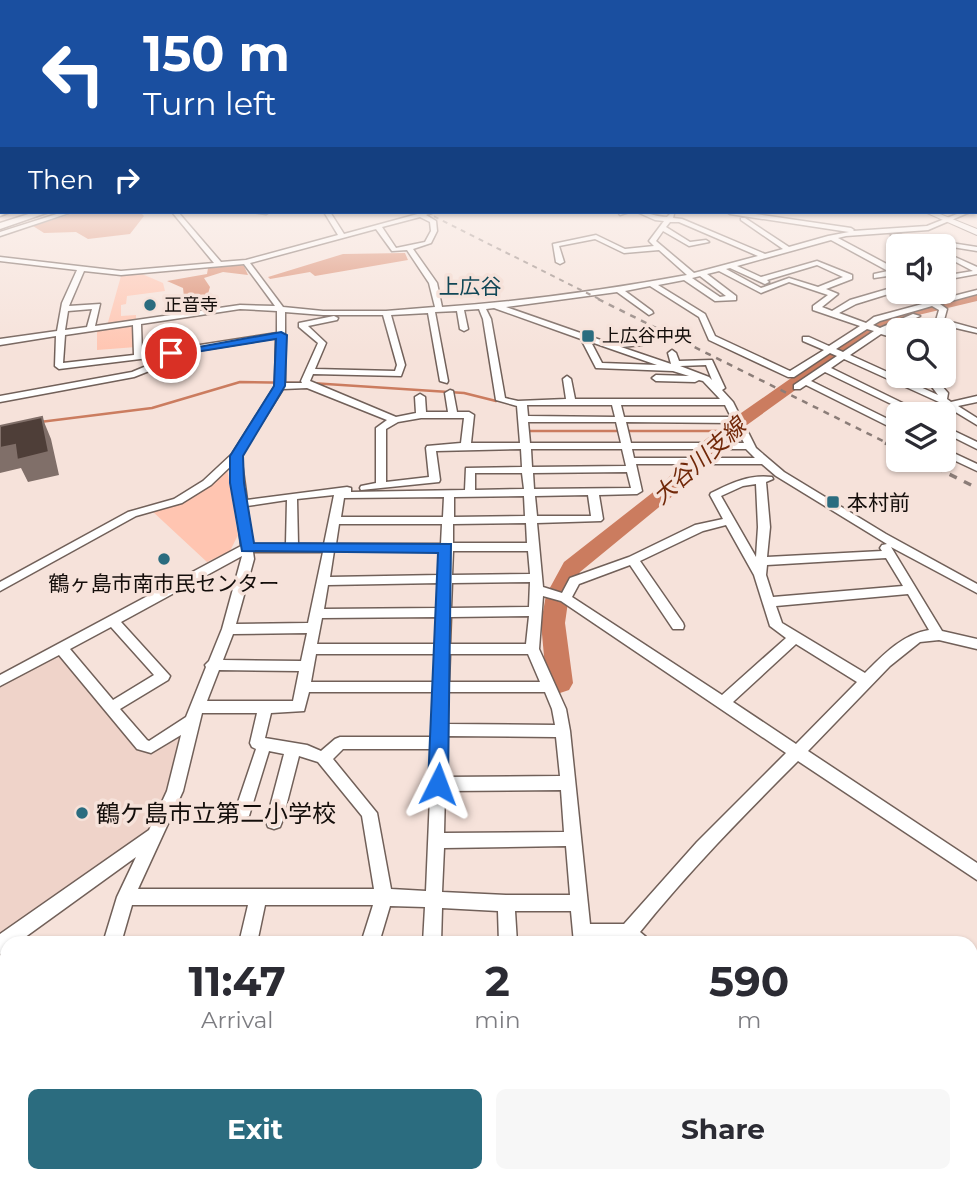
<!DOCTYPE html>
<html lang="en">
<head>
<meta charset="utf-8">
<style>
	:root { --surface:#fff; --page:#f7f7f7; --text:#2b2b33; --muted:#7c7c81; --accent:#2b6c7f }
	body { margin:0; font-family:Montserrat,"Noto Sans JP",sans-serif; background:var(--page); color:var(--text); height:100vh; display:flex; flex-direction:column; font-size:26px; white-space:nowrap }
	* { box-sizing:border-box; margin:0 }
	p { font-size:23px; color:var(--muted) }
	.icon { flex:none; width:38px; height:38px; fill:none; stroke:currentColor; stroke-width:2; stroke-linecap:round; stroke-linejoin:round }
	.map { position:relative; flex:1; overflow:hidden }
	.details { position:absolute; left:0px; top:936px; width:978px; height:247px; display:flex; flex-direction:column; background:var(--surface); border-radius:21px 21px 0 0; box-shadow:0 2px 5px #0004 }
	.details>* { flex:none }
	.hud { position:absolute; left:0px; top:0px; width:978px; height:214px; box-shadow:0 2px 5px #0004; background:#1a4fa0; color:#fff; overflow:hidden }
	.tools { position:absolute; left:886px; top:234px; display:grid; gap:14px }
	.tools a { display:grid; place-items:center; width:70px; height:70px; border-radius:10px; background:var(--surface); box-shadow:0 2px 5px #0004; font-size:35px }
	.pin { position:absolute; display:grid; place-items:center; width:60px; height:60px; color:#fff; margin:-30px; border:4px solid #fff; border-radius:50%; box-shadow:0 2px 7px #0007 }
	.me { position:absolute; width:77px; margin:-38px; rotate:3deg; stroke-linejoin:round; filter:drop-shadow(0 0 5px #0008) }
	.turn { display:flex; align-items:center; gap:24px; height:147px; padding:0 28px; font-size:32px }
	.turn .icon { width:91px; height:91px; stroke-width:2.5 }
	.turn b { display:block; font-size:49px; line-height:60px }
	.then { display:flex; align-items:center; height:66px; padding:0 28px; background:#0003; gap:14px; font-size:26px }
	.eta { display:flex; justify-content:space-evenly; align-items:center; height:119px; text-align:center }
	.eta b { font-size:42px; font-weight:700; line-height:49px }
	.primary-button { display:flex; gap:14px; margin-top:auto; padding:14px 28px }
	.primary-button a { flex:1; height:80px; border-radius:10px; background:var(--accent); color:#fff; font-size:28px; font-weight:700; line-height:80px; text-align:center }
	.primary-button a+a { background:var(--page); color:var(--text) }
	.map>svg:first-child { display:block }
	.built { fill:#efd3c9 }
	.green { fill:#ffc5b1 }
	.forest { fill:#da896c }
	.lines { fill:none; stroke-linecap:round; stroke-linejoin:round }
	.stream { stroke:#cb7c5f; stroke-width:2.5 }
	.river { fill:#cb7c5f; fill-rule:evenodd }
	.minor-casing { stroke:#716059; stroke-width:3 }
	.major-casing { stroke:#716059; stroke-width:2 }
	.highway-casing { stroke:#716059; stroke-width:3 }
	.minor { fill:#fff; fill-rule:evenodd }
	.major { fill:#fff; fill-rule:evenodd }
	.highway { fill:#fff; fill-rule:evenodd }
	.rail-far2 { stroke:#8b7d78; stroke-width:2; stroke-dasharray:5 5; stroke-linecap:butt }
	.rail-far1 { stroke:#8b7d78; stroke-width:2.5; stroke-dasharray:6 6; stroke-linecap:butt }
	.rail { stroke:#8b7d78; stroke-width:3.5; stroke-dasharray:8 8; stroke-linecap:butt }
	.shaded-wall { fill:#806f69 }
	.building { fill:#4e3e38; stroke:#806f69; stroke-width:2 }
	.route { fill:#1a73e8; stroke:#114b97; stroke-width:2 }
	.poi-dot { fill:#2b6c7f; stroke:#f6e2da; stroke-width:2.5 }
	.labels { text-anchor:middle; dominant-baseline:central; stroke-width:7; stroke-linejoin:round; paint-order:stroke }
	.far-poi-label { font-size:18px; fill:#140e0b; stroke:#f6e2da; text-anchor:start }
	.far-quarter-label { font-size:21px; fill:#114756; stroke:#f6e2da }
	.poi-label { font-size:21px; fill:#140e0b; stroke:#f6e2da; text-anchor:start }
	.water-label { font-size:23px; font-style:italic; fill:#712809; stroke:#f6e2da }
	.near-poi-label { font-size:24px; fill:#140e0b; stroke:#f6e2da; text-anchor:start }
</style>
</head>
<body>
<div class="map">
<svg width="977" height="1182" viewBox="0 0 977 1182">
	<rect width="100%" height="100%" fill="#f6e2da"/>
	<!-- built -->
	<path class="built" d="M61 648 142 745 192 721 155 835 0 945V681Z"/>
	<!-- green -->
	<path class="green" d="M142 274 163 283 165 291 127 296 126 304 121 305V316L136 315V321L107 326 121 276Z
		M135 326 136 347 97 350V331Z
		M227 468 238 535 230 551 207 562 151 510 179 501Z"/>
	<!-- forest -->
	<path class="forest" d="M78 212H140L144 216 130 234 88 239 76 232 44 233 33 226Z
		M405 253 408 260 315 276 310 272 270 279 268 277 343 254Z
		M240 265 244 266 248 275 223 272 204 278 210 287 207 297H184L183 288 167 281 207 274 208 268Z"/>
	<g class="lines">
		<!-- stream -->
		<path class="stream" d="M311 383 464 393 496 401
			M40 422 152 408 240 382 304 383
			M529 431H727"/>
		<!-- river -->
		<path class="river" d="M977 293V301L910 317 880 329 733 435 708 457 675 494 580 572 569 595 565 623 573 683 569 690 560 693 551 690 545 667 541 623 546 595 564 562 661 486 694 449 721 427 870 323 900 311Z"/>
		<!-- minor casing -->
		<g class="minor-casing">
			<path id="minor" d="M976 206H977V210H976Z
				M0 212H10L0 216Z
				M63 212H72L0 236V232Z
				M172 212H178L221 262 246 260 338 235 324 212H330L344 234 425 212H434L426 215 436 221 437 231 431 243 413 249 437 283 442 307C525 301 606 290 687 275L659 250 624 253 595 239 559 246 564 262 560 264 556 262 553 244 596 235 625 249 654 246 649 241 664 221 655 220 637 212C648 212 656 217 667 217L670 214H674L673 218 682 219 765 254 783 249 741 220V218H745L789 247 828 236 849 232 730 214 727 212H741L851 228 854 230 853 231 927 226 962 212H970L928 230 846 236 838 238 898 270V276L894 275 874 278V274L888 271 831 240 737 266 761 277 817 261 852 275V279L826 289 838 294 822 307 832 311 850 300 898 286V291L856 304 839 313 866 323 874 317 926 303 906 292H916L934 301 977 290V294L940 304 947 309 944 320 977 329V333L943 325 941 331H933L939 310 932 306 880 321 873 325 880 328 913 314 920 316 888 331 898 334V339L881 334 850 355 938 395 924 376H933L948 393 947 399 951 402 977 396V402L958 406 977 418V425L939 402 844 359 831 368 927 415H914L825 372 811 381 898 424V431L806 385 800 389H794V385L837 356 830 353 794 377H788L709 340 699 317 650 286 625 291 652 311 653 313 649 315 617 292 506 307 612 344 634 341 631 334 638 332 643 343 642 345 621 347 671 364 668 353 672 350 676 353 679 361 712 360 725 388 722 390 733 402 756 448 784 472 886 534 977 584V593L891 547 942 631 977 639V649L939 640 920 642 890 666 808 751 977 863V880L798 761C743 816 689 871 640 932L646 937 649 943H574L571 911H515L517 943H499L498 911 442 908 441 943H423L425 907 390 906 379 943H361L373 905H265L257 943H239L248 905H132L121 943H103L117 897 136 857 17 943H7V951L0 954V934L149 830 167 791 181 735 151 753 137 749 59 655 0 686V675L241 546 232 465 211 485 182 503 136 516 0 591V582L128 512 174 499 203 481 232 454 275 386 276 338 202 350 134 377 0 402V396L132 372 173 355 59 369 55 366 56 336 0 345V339L57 331 62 303 77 270 0 261V257L121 271 214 263ZM420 217 430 222 431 231 425 242 396 248 382 227ZM670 222H679L758 256 694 273 656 241 663 231 689 246 709 242 706 240 690 242 666 227ZM376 229 392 251 407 250 429 283 435 307 386 311H323L283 307 250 263ZM244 264 275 306 240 305 95 326 100 304 69 306 84 271 121 275ZM817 265 843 277 818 287 789 278 761 288 726 269 730 268 765 284 769 282 767 280ZM719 271 761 293 789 282 828 295 813 306V310L860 326 829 346 809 337H803V341L824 350 790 371 715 336 705 314 658 285 684 280 715 301 736 300V296L707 274ZM700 276 726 296 720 297 692 278ZM92 309 87 327 65 330 68 311ZM240 309 277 311V333L200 345 176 354V351L173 350 142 354 141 324ZM479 309 483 319 496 400 517 406 520 443H471L474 415 469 412H457L453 391 450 390 445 393 448 412H426L425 397 420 394 415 397 416 413 396 417 310 381 313 374 401 376 405 365 391 315 428 313 440 381 447 383 448 381 435 312 457 311 460 329 464 331 468 329 464 310ZM486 309 494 308 581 339 596 368 673 371 689 376 656 375 652 378 656 381 695 382 699 380 703 381 720 399H575L571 379 567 376 563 379 566 399 518 401 505 398 491 319ZM285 312 323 315H383L397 365 395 371 315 369 326 343 308 326 337 320 338 318 334 316 299 323V327L318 343 301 381 302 383H285ZM133 325 134 355 63 363 65 335ZM867 329 874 331 843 352 836 349ZM591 342 657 365 602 363ZM706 365 712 380 709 377 680 366ZM307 388 387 420 376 428V483L361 486 360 488 361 490 439 482 440 480 436 451 521 449 522 467 466 468 465 490 351 492V488L347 487 247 500 241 456 283 389ZM527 405H612L615 417 528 416ZM621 405H725L731 417H624ZM421 418H464L461 443 427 446 426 448 429 477 386 482V429L398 422ZM528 422H616L621 443H530ZM626 422 734 423 744 443H631ZM531 449H622L626 466 532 467ZM632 449H746L755 458H634ZM636 464H762L776 476 887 544 882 545 880 548 882 551 767 557 770 527 766 482 773 479 772 477C750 474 731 483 711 493L710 495 723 519 695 525 629 557 570 578 562 593 543 587 537 523 601 521 603 519 599 495 637 494 642 491ZM627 472 631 488 534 489 533 473ZM475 473H522L524 489 475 490ZM756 484 758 527 756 557 721 496 743 486ZM334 495 324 544H298L297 499ZM588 495 591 516H537L535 496ZM524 496 525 516 454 517V497ZM444 497 443 517H341L344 498ZM287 500 286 544H252L247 506ZM526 523 527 543H453V524ZM339 524H442L441 544H336ZM726 525 754 575 770 626 786 638 722 695 572 597 579 584 630 565 673 629H683L684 626 683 623 640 561 703 531ZM334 551H441L440 575 330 577ZM453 551H528L530 574 452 575ZM253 552H323L308 623 236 624 254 559ZM242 556 222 629 209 661 205 665 206 667 186 717 149 741 147 740 120 709 168 680 170 676 121 622ZM886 558 903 586 773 597 766 575 767 565ZM530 582 529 607 451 608 452 583ZM440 583 438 608 324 609 328 585ZM908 594 929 630C903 634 883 655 865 673L782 623 776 606ZM543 596 561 601 786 753 697 842 624 924H590L570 731 566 709 539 649ZM529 616 526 644H450L451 617ZM438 617 437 644H317L322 618ZM111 627 154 675 113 700 70 649ZM307 633 301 661 223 660 233 634ZM796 644 857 682 796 744 733 702ZM316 654H436L435 682H311ZM450 654H528L540 682H449ZM219 670 299 671 293 701H207ZM309 692H435L433 737H340L335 739 321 751 307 745 265 738 271 713 304 711ZM448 692H545L552 709 555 725 447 724ZM202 713H257L250 743 252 747 256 749 235 811 237 816 243 818 249 816 269 751 284 754 266 822 268 827 274 829 280 827 282 822 299 756 318 762 362 816 374 889H138L183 791ZM447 736 556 737 560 776 446 777ZM343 749H432L426 891 391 889 377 813 333 759ZM561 790 564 832 444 833 445 791ZM566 846 570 895H506L442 892 444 848Z
				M253 212H269L266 214Z
				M618 212H629L620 215Z
				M893 234 977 247V251L891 237V235Z
				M955 257 977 267V274L955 278 943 276V272L955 274 973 271 954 261 943 264V260Z
				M948 428 977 442V449L945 433V429Z
				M943 448 977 464V471L943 455Z
				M7 993V1016L0 1019V996Z
				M0 1075H7V1095H0Z
				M80 1176H102L101 1182H79Z
				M159 1176H181L180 1182H158Z
				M317 1176H339L338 1182H316Z
				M424 1176H446L448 1182H426Z
				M596 1176H618L619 1182H597Z
				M723 1176H746L743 1182H720Z
				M837 1176H860L857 1182H834Z
				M902 1176H928L931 1182H905Z"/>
		</g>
		<!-- major casing -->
		<g class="major-casing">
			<path id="major" d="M925 212H935L977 229V235Z"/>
		</g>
		<!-- highway casing -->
		<g class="highway-casing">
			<path id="highway" d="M35 212H49L0 229V223Z"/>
		</g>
		<!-- minor -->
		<use href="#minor" class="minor"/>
		<!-- major -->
		<use href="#major" class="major"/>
		<!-- highway -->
		<use href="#highway" class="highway"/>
		<!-- rail-far2 -->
		<path class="rail-far2" d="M425 212 601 300"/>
		<!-- rail-far1 -->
		<path class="rail-far1" d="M598 299 889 444"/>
		<!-- rail -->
		<path class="rail" d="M885 443 898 449
			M921 460 977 488"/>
	</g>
	<!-- shaded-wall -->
	<path class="shaded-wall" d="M42 417 51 439 59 475 28 482 21 468 0 473V448Z"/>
	<!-- building -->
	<path class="building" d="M42 417 49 452 17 460 15 445 0 448V426Z"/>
	<!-- sky -->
	<linearGradient id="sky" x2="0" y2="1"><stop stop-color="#9c9eb1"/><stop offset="0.53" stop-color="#fbf2ee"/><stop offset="1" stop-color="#fbf2ee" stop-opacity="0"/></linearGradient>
	<rect width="977" height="353" fill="url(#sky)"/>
	<!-- route -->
	<path class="route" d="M281 332 287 335 285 386 243 456 244 483 254 543 451 544 448 784 445 790 438 792 431 790 428 784 438 553 242 551 230 483V456L274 386 276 339 171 356 166 353Z"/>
	<!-- markers -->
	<g class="poi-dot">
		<circle cx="150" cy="305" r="7"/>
		<rect x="581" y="329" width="14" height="14" rx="3.5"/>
		<rect x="826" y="495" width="14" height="14" rx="3.5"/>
		<circle cx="164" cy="559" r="7"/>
		<circle cx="82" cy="813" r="7"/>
	</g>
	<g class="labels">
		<!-- far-poi labels -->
		<g class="far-poi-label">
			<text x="164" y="305">正音寺</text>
			<text x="602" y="336">上広谷中央</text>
		</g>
		<!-- far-quarter labels -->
		<g class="far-quarter-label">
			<text x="470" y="286">上広谷</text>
		</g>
		<!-- poi labels -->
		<g class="poi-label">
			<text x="847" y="502">本村前</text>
			<text x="164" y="583" text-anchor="middle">鶴ヶ島市南市民センター</text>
		</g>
		<!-- water labels -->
		<g class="water-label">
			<text transform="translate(699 461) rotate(-42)">大谷川支線</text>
		</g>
		<!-- near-poi labels -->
		<g class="near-poi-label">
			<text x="96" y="813">鶴ケ島市立第二小学校</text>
		</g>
	</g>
</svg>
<div class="tools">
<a><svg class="icon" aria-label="sound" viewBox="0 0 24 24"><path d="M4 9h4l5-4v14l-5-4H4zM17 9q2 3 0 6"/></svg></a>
<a><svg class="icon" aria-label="search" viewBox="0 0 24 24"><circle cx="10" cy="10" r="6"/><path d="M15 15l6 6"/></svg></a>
<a><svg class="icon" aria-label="layers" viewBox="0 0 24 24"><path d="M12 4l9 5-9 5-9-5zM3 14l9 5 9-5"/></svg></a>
</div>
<div class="pin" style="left:171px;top:353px;background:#d93025"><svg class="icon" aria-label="arrive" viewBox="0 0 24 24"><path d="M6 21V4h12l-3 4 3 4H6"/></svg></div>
<svg class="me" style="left:438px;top:784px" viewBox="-20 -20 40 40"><path d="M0-17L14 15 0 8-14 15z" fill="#1a73e8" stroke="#fff" stroke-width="4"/></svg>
<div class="hud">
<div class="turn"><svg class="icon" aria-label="left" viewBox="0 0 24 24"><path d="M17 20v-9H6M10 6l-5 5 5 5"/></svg><div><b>150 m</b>Turn left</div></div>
<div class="then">Then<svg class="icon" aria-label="right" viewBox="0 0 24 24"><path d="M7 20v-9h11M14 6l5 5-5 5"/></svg></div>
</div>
<section class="details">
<div class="eta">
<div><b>11:47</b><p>Arrival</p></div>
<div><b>2</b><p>min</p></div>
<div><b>590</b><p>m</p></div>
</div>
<div class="primary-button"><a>Exit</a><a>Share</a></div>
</section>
</div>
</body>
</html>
